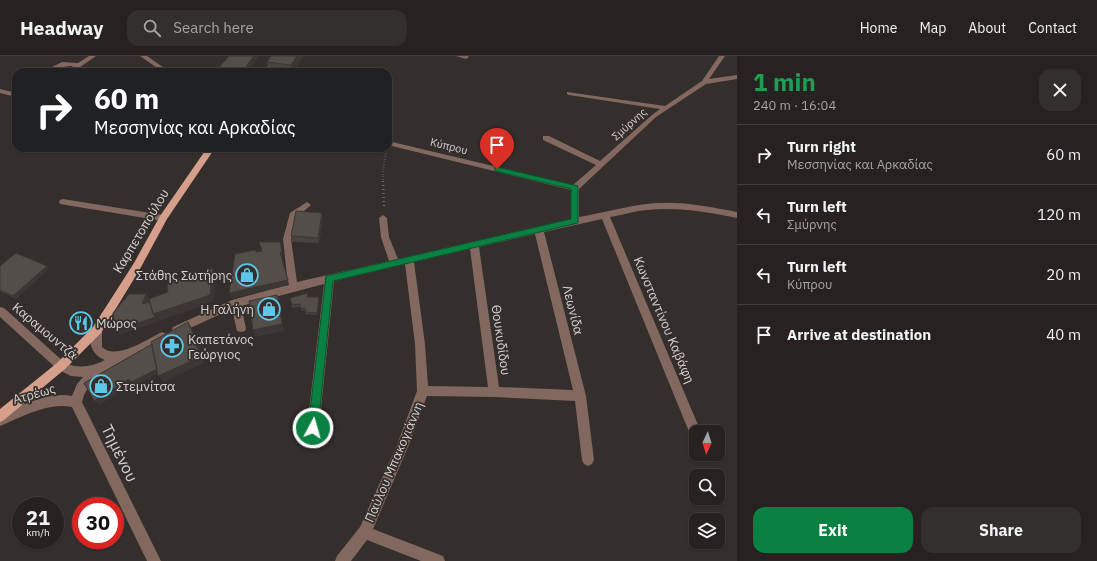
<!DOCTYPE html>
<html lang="en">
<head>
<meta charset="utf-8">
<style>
	:root { --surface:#272221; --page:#332f2e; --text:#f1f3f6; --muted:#a4a4a5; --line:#433f3f; --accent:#0b8043 }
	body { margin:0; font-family:"IBM Plex Sans",sans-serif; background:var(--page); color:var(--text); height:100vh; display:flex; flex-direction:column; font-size:15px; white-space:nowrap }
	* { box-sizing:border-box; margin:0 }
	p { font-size:13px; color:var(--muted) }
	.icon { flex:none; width:22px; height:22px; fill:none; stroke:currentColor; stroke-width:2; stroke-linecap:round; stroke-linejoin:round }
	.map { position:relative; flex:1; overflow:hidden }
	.side { display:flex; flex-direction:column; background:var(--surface); width:360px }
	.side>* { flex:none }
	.banner { position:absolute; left:12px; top:12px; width:380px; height:84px; border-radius:12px; box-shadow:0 1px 3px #0004,0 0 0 1px var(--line); background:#202124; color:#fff; overflow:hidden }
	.needle { width:26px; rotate:184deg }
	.buttons { position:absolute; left:689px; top:369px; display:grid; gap:8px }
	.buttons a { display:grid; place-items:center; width:36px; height:36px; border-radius:8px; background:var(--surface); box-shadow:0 1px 3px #0004,0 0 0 1px var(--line); font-size:20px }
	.speed { position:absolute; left:12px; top:441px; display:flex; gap:8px; font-size:20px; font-weight:700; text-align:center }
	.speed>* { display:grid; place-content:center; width:52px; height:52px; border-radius:50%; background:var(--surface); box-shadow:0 1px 3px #0004,0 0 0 1px var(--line); line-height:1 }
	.speed small { font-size:10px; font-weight:400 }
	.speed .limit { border:6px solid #d22; background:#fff; color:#111 }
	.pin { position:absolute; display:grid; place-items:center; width:34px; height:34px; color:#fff; margin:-41px -17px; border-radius:50% 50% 50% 0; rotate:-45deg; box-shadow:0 0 4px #0007 }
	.pin .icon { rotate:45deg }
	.me { position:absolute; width:44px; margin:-22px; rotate:6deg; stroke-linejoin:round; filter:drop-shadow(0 0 3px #0008) }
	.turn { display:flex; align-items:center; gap:14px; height:84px; padding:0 16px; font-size:18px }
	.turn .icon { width:52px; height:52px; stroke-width:2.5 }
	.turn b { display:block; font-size:28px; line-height:34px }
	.round { display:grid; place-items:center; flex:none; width:42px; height:42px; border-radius:12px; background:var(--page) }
	.overview { display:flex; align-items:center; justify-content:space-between; height:68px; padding:0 16px }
	h1 { font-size:24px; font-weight:800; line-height:30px; color:#1e9e55 }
	.cta { display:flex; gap:8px; margin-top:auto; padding:8px 16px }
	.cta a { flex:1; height:46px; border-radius:12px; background:var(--accent); color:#fff; font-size:16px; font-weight:800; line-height:46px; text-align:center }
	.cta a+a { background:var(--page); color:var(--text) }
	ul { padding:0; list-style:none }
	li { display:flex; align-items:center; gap:12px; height:60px; padding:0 16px; border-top:1px solid var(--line) }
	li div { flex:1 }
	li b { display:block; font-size:15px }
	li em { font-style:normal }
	header { display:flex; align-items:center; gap:24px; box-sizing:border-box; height:56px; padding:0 20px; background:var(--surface); border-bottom:1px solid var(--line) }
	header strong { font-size:19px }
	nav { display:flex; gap:22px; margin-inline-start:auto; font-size:14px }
	.search { width:280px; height:36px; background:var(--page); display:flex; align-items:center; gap:10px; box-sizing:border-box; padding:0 14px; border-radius:12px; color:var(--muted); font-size:15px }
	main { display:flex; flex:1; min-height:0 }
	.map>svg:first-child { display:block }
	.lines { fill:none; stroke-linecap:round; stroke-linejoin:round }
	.path-far1 { stroke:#706b69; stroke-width:2; stroke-dasharray:0.5 2; stroke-linecap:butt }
	.path { stroke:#706b69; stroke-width:2.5; stroke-dasharray:1 3; stroke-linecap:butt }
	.minor { fill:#83685f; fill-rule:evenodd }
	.major { fill:#d59f8c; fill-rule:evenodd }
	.wall { fill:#484340 }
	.shaded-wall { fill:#3b3734 }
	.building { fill:#544e4b; stroke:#3b3734 }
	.route { fill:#0b8043; stroke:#07532c }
	.labels { text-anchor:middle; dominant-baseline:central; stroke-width:3.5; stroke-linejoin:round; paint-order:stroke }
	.far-street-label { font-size:11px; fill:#d5d1cf; stroke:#342e2c }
	.street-label { font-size:13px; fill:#d5d1cf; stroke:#342e2c }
	.poi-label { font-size:13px; fill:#d5d1cf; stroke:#342e2c; text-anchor:start }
	.near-street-label { font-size:16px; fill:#d5d1cf; stroke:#342e2c }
</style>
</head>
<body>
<header>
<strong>Headway</strong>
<div class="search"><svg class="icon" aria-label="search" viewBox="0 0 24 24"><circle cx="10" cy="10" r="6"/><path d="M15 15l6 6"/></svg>Search here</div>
<nav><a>Home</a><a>Map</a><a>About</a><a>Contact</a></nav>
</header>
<main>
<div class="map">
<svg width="737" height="505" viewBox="0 0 737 505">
	<rect width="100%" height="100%" fill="#342e2c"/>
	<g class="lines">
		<!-- path-far1 -->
		<path class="path-far1" d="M383 126V115L386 96"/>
		<!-- path -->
		<path class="path" d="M383 125 384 151"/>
		<!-- minor -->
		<path class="minor" d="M89 0H96L73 16H66L73 10C62 9 54 16 42 16L62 6 78 7Z
			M140 0H147L170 16H163Z
			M456 0H468L469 1 466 3Z
			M719 0H725L709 23 737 19V23L706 28 656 61 579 133V161C601 157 623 151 646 148 676 144 707 150 737 156V162C707 156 678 151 647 154 634 155 622 159 610 161L701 376H696V385L692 383 602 163 544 176 586 340 594 404 592 408 588 410 584 408 582 404 575 345 494 341 427 340 408 391 373 473 443 500 445 505H421L367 484 351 505H335L337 500 360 471 397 389 417 335 415 288 405 208 334 225 319 372 317 376 313 378 309 376 307 372 324 228 241 250 246 272 245 275 241 276 237 275 232 253 177 278 173 277 172 274 173 271 232 244 288 229 283 183 290 157 307 146 311 149 297 161 291 183 297 226 389 205 381 181 379 162 383 159 387 162 389 181 398 203 571 163V134L388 89V85L573 129 596 109 543 84V80H549L600 105 652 59 660 53 569 39 567 38V36L665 50 702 25ZM535 178 573 334 499 331 479 191ZM470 193 488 331 428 330 425 288 414 206Z
			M0 33 16 37V41L0 37Z
			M63 143 163 159 167 162 163 165 60 148 59 146 60 144Z
			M0 251 4 252 65 307C79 313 92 311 105 304 91 299 87 285 93 271L97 270 101 271 102 274V291C115 304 145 285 158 278L162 276 166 278 167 281 166 284C140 297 88 315 82 346L161 505H147L72 351C48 346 22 361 0 370V358C22 350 48 335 72 340L77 328 83 321 71 320 57 313 0 261Z"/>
		<!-- major -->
		<path class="major" d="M275 0H281L270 16H264Z
			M207 92H215L167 163 140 213 101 277 65 313 4 364 0 366V353L57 307 93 271 134 207 160 160Z"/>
	</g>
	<!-- wall -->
	<path class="wall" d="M271 0H303L293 16H285L269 14 267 6Z
		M323 162 319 187 292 186 291 180Z
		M0 210H47L49 212 16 243 0 235Z
		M308 237V241L319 244 317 259 305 258V255L301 254 300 251 292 252 290 242Z"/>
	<!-- shaded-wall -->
	<path class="shaded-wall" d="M254 0H259L247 16H242Z
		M297 0H303L293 16H292L291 9Z
		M322 157 323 162 319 187 318 182Z
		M280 186 283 201 281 202 280 196Z
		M47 210 49 212 16 243 13 240Z
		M213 212 217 220 213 246 120 279 116 275 153 258Z
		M288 224 289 229 232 242 229 237Z
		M146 238 150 243 146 253 142 248Z
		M277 239 279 246 284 275 255 281 253 274Z
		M188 266 197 281 204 307 164 326 158 320Z
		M158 312 162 316 135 330 133 328 99 349 94 345 129 323Z"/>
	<!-- building -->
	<path class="building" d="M229 0H254L242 16H215Z
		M271 0H297L291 9 267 6Z
		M296 155 322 157 318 182 291 180Z
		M259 186H280L282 196H280L288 224 229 237 235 198 255 194 256 196 262 195Z
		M16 197 47 210 13 240 0 234V210Z
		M213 212 210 239 153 258 149 243 168 236 167 228Z
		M308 237 307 241H319L317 257 305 256 306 253 300 252V248L292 249 290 242Z
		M129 238H146L142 248 150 246 153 258 155 261 116 275 113 257Z
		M277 239 282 268 253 274 249 245Z
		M188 266 192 275 200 301 158 320 151 286Z
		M152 288 157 313 131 326 129 323 94 345 84 327Z"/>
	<!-- route -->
	<path class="route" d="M495 111H497L578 130V167L333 225 318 372 317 376 313 377 309 376 308 372 326 220 571 163V133L495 115Z"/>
	<!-- icons -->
	<defs>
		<g id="shop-ring" transform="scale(1.15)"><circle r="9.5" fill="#342e2c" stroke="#5cc7e7" stroke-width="1.5"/><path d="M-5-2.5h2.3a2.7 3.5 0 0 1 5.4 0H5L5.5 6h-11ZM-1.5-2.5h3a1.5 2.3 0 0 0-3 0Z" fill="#5cc7e7"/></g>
		<g id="restaurant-ring" transform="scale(1.15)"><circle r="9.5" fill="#342e2c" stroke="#5cc7e7" stroke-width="1.5"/><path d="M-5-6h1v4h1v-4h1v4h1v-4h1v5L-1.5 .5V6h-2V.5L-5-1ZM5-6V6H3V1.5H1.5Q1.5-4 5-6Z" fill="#5cc7e7"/></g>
		<g id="pharmacy-ring" transform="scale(1.15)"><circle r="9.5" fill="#342e2c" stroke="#5cc7e7" stroke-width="1.5"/><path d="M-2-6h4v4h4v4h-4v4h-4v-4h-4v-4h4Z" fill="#5cc7e7"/></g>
	</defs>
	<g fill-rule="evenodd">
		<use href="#shop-ring" x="247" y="219"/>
		<use href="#shop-ring" x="269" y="253"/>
		<use href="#restaurant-ring" x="81" y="267"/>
		<use href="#pharmacy-ring" x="172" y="290"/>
		<use href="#shop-ring" x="101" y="330"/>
	</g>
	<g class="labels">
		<!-- far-street labels -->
		<g class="far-street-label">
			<text transform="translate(629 68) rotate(-42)">Σμύρνης</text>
			<text transform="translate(449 90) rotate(14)">Κύπρου</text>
		</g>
		<!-- street labels -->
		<g class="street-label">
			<text transform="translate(141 175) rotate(-59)">Καρπετοπούλου</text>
			<text transform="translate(573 254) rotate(76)">Λεωνίδα</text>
			<text transform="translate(664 264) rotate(67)">Κωνσταντίνου Καβάφη</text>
			<text transform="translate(45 275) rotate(40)">Καραμουντζά</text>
			<text transform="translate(501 284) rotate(82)">Θουκυδίδου</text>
			<text transform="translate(34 338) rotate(-16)">Ατρέως</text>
			<text transform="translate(394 406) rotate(-67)">Παύλου Μπακογιάννη</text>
		</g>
		<!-- poi labels -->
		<g class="poi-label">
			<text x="232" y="219" text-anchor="end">Στάθης Σωτήρης</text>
			<text x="254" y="253" text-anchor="end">Η Γαλήνη</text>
			<text x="96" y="267">Μώρος</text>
			<text x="188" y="283">Καπετάνος<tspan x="188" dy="15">Γεώργιος</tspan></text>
			<text x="116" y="330">Στεμνίτσα</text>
		</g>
		<!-- near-street labels -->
		<g class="near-street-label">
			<text transform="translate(120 397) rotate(64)">Τημένου</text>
		</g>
	</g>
</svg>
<div class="buttons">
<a><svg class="needle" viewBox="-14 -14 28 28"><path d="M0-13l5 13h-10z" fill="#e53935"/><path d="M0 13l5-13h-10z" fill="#a4a4a5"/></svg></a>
<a><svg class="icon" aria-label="search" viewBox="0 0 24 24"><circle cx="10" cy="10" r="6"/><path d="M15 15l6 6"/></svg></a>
<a><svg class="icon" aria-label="layers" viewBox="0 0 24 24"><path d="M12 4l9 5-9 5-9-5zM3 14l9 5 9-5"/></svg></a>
</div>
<div class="speed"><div>21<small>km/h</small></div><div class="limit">30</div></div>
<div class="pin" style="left:497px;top:113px;background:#d93025"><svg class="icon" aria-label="arrive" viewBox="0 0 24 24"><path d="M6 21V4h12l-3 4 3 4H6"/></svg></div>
<svg class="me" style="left:313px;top:372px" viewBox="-20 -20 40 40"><circle r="17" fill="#0b8043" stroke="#fff" stroke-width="3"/><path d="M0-11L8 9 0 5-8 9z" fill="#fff"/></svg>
<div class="banner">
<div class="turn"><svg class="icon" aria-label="right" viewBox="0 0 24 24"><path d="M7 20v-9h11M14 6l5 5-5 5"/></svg><div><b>60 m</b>Μεσσηνίας και Αρκαδίας</div></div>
</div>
</div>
<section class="side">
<div class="overview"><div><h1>1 min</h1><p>240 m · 16:04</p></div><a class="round"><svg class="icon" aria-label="close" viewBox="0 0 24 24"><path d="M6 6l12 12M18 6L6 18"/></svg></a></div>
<ul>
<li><svg class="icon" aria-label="right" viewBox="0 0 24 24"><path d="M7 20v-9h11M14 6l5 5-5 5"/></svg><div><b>Turn right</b><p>Μεσσηνίας και Αρκαδίας</p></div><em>60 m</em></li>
<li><svg class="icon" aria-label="left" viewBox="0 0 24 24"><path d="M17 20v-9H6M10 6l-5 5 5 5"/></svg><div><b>Turn left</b><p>Σμύρνης</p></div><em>120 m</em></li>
<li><svg class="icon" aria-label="left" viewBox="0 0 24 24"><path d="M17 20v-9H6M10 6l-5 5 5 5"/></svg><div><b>Turn left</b><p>Κύπρου</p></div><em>20 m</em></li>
<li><svg class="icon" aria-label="arrive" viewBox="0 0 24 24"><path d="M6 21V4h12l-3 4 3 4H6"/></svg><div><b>Arrive at destination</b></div><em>40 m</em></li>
</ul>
<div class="cta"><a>Exit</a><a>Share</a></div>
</section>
</main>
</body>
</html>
